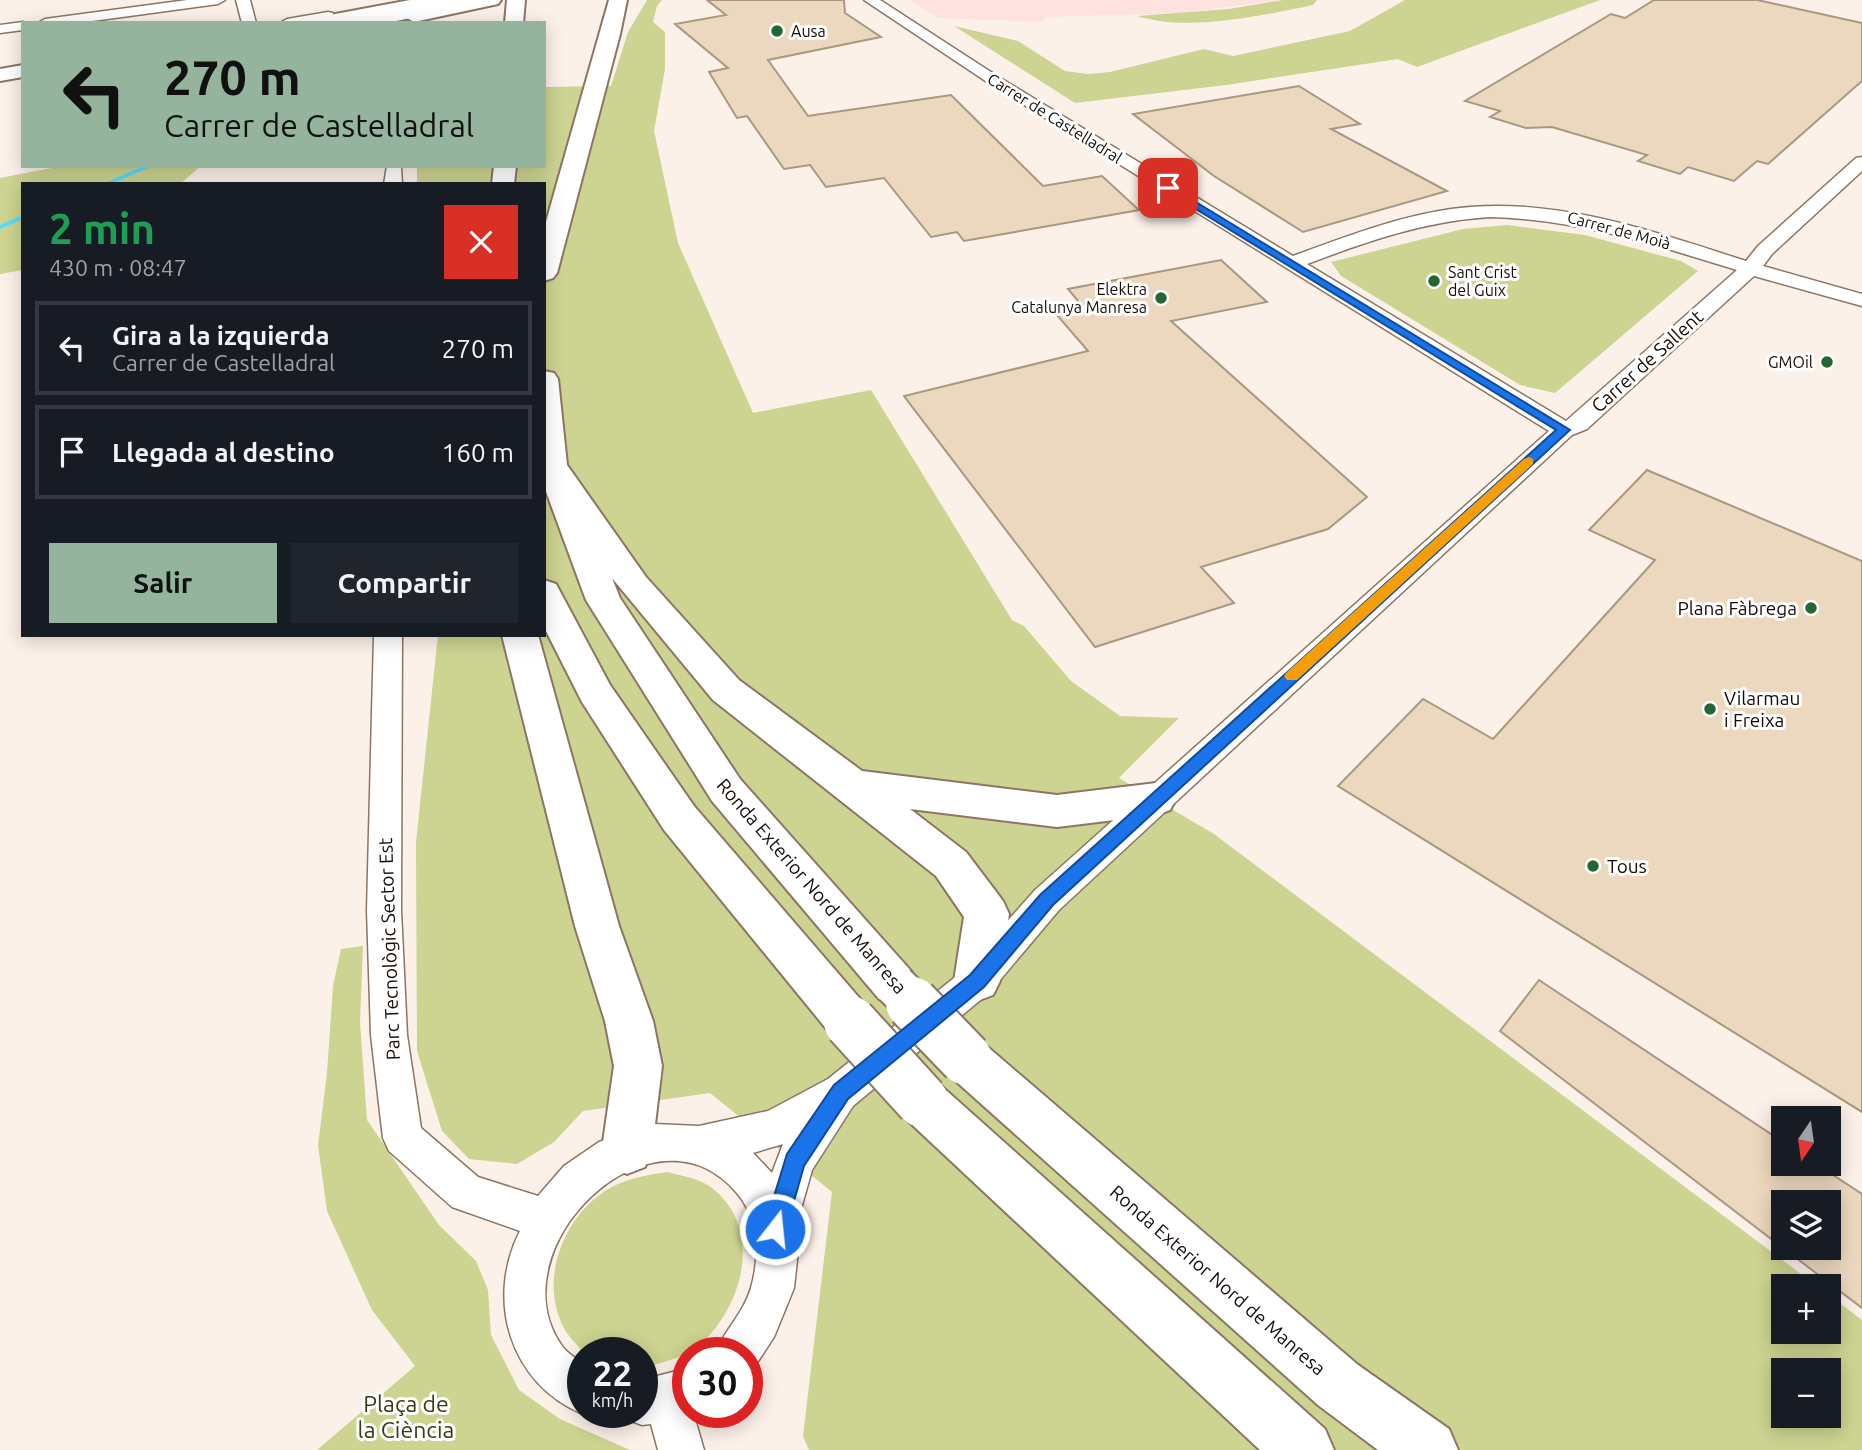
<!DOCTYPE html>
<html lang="es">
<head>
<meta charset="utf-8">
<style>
	:root { --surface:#171b24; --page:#20242c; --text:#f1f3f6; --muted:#9ea1a6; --line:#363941; --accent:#94b49e }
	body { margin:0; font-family:Ubuntu,sans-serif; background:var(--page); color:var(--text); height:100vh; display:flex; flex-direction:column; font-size:26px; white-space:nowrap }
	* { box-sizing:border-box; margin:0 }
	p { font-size:23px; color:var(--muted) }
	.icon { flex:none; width:38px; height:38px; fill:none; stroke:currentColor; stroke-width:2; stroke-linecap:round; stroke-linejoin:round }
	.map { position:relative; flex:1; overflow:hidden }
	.side { position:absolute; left:21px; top:182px; width:525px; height:455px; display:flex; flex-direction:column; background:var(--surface); border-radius:0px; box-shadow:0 4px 18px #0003 }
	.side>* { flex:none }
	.hud { position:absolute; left:21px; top:21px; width:525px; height:147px; border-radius:0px; box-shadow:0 4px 18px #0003; background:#94b49e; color:#111; overflow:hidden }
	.needle { width:46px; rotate:193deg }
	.controls { position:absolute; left:1771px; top:1106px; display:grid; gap:14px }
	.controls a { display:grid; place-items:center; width:70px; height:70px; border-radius:0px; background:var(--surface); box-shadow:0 4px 18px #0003; font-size:35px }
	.speed { position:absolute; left:567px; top:1337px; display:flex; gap:14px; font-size:35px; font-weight:700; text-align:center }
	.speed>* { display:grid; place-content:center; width:91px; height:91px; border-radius:50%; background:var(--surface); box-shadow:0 4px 18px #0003; line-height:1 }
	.speed small { font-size:18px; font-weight:400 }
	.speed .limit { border:10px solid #d22; background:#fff; color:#111 }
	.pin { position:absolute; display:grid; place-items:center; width:60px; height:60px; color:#fff; margin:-30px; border-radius:14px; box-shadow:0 4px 10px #0006 }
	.me { position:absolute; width:77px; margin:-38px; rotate:16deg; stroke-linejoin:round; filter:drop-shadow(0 0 5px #0008) }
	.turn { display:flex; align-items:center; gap:24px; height:147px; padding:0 28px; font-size:32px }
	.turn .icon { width:91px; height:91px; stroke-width:2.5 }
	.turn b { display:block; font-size:49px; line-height:60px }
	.round { display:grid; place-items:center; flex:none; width:74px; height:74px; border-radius:0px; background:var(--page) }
	.summary { display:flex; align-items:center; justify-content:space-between; height:119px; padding:0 28px }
	h1 { font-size:42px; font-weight:700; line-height:52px; color:#1e9e55 }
	.button { display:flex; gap:14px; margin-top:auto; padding:14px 28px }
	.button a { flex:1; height:80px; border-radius:0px; background:var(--accent); color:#111; font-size:28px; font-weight:700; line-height:80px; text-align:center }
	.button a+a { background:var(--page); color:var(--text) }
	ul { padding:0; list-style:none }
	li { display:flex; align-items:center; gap:21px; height:94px; margin:0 14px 10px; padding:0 14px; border:4px solid var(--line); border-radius:0px }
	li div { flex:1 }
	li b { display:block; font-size:26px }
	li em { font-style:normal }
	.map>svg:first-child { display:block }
	.commercial { fill:#fde2e0 }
	.green { fill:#cdd390; fill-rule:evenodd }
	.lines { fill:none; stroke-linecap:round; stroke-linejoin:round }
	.stream { fill:#56dcff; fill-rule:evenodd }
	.building { fill:#ebd8be; stroke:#a9977f; stroke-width:2 }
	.minor-casing { stroke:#8d7563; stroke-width:3 }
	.primary-casing { stroke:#8d7563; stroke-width:4 }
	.trunk-casing { stroke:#8d7563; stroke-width:4 }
	.minor { fill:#fff; fill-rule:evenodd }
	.primary { fill:#fff; fill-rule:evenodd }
	.trunk { fill:#fff; fill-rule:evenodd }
	.trunk-bridge-far1-casing { stroke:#8d7563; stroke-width:45; stroke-linecap:butt }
	.trunk-bridge-casing { stroke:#8d7563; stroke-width:56; stroke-linecap:butt }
	.trunk-bridge-far1 { stroke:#fff; stroke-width:41 }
	.trunk-bridge { stroke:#fff; stroke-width:52 }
	.route { fill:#1a73e8; stroke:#114b97; stroke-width:2 }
	.slow { fill:#f59e0b }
	.poi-dot { fill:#236833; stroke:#fff; stroke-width:2.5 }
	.labels { text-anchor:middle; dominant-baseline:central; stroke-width:6; stroke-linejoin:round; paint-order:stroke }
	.far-poi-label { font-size:16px; fill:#160d07; stroke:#fff; text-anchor:start }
	.far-street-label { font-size:16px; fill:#160d07; stroke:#fff }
	.street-label { font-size:19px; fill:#160d07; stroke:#fff }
	.poi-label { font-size:19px; fill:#160d07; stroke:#fff; text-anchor:start }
	.near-park-label { font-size:23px; fill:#393c12; stroke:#fff }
</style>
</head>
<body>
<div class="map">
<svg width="1862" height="1450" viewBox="0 0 1862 1450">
	<rect width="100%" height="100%" fill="#fcf1e9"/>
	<!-- commercial -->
	<path class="commercial" d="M909 0H1283L1180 13 1045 17 1042 22 939 18Z"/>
	<!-- green -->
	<path class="green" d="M647 0H662L657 6 653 22 665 32V69L654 131 678 243 753 413 871 390 1012 620 1024 626 1071 681 1120 716 1179 718 1119 778 1214 834 1817 1286H1783V1332H1829V1295L1862 1320V1450H809L803 1436 832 1192 710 1093 583 1111 554 1142 517 1164 469 1159 442 1131 417 1051 416 842 438 635H544V184H417V166H544V87L611 86 628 32ZM1783 1370H1829V1416H1783Z
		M1283 0H1317L1313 5C1261 16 1188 32 1137 16L1229 9Z
		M1405 0H1600L1417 67 1398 59 1226 85 1075 103 954 26 1018 41 1065 71 1088 74 1110 72 1204 49 1233 56 1350 31Z
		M62 166H201L180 184H23V270L0 274V178Z
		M1507 225 1585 235 1681 261 1698 271 1555 393 1520 385 1341 276 1331 262 1463 229Z
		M363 946 360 1022 367 1120 439 1225 476 1261 488 1290 491 1335 519 1390 560 1419 630 1450H317L415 1366 372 1310 327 1211 318 1145 327 1073 333 986 341 949Z
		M667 1172C682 1176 699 1178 712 1188 762 1227 745 1300 705 1340 688 1357 665 1362 642 1368V1353H584C578 1345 568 1337 564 1328 538 1280 564 1214 610 1188 628 1178 647 1175 667 1172Z"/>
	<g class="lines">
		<!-- stream -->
		<path class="stream" d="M144 166H153L111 184H102Z
			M23 215V219L0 229V225Z"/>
	</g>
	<!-- building -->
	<path class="building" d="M707 0H844L845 13 881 37 768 60 808 116 951 95 1043 186 1102 176 1139 210 964 241 957 232 931 237 884 178 826 187 810 165 784 169 747 116 737 118 709 72 728 68 675 24 726 15Z
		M1654 0H1757L1862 23V81L1768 164 1757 161 1734 181 1688 167 1680 174 1638 161 1647 155 1552 127 1526 128 1490 117 1500 111 1465 101 1611 14 1625 18Z
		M1299 86 1360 124 1331 129 1447 191 1303 232 1214 176 1133 114Z
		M1221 260 1267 302 1171 321 1367 497 1328 529 1201 567 1234 603 1095 647 904 396 1088 351 1050 307 1079 302 1068 289Z
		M1647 470 1862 561V1112L1338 786 1423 699 1493 739 1655 560 1589 530Z
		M1539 980 1783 1142V1164H1816L1862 1194V1308L1783 1248H1829V1202H1783V1248L1500 1031Z"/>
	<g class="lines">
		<!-- minor casing -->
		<g class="minor-casing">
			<path id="minor" d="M187 0H225L218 4 78 23H38L45 19Z
				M236 0H250L256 23H242Z
				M864 0H880L997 76 1293 256C1345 237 1396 217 1451 209 1551 195 1652 231 1746 261L1758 246 1856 158 1862 157V171L1772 254 1763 266 1862 294V306L1754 276 1587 429 1572 435 1059 910 990 992 853 1106 812 1170 795 1230 798 1251 794 1288 774 1337 753 1369 747 1371V1353H715C725 1330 744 1312 751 1288 760 1256 759 1218 736 1192 651 1094 494 1250 562 1346 567 1353 576 1358 583 1364V1412H588L583 1414C510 1384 485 1300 520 1231L452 1207 389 1151 383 1138 371 1035 367 910 374 635H402L401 910 407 1035 421 1128 478 1177 538 1196 564 1166 599 1142 613 1137 654 1124 699 1126 768 1111 828 1079 964 970 1035 890 1549 431 987 82ZM1490 217C1577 219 1655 245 1737 270L1566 421 1307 264C1368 241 1425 221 1490 217ZM783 1144 772 1173 753 1153Z
				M328 12 333 13V19L313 23H280L287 19Z
				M23 22 27 23H23V30L0 33V25Z
				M387 166H401L402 184H384Z
				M688 1368V1412H693L704 1450H658L651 1424 642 1425 626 1419 623 1412H642V1380Z"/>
		</g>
		<!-- primary casing -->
		<g class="primary-casing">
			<path id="primary" d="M410 0H447L438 5 344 23H305L314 18Z
				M468 0H501L498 4 414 22 405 17 408 13Z
				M23 65V77L0 81V69Z"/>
		</g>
		<!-- trunk casing -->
		<g class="trunk-casing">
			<path id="trunk" d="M446 0H481L472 5 387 23H350L359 18Z
				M507 0H525L523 23H505Z
				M609 0H627L620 34 557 273 553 278 544 281V229Z
				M494 166H516L514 184H492Z
				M544 371 554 373 558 379 567 465 646 577 739 680 862 771 1057 795 1156 783 1170 788 1176 799 1170 810 1156 815 1057 827 910 809 966 852 1003 901 1009 914 1000 981 993 995 977 1001 961 995 954 981 964 917 936 876 713 700 612 578 620 598 740 779 911 971 918 985 911 999 895 1005 879 999 712 801 586 600 544 486Z
				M544 580 556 584 610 685 694 806 867 1007 874 1022 867 1037 850 1043 833 1037 664 830 582 702 544 627Z
				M502 635H538L619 926 653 1021 662 1066 652 1149 645 1167 627 1174 609 1167 602 1149 614 1066 605 1021 575 926Z
				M966 1037 983 1043 1358 1365 1449 1429 1458 1450H1378L1318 1405 949 1075 942 1059 949 1043Z
				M922 1077 939 1084 1325 1429 1334 1450H1260L905 1118 897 1101 905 1084Z"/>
		</g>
		<!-- minor -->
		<use href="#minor" class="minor"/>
		<!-- primary -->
		<use href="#primary" class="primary"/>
		<!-- trunk -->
		<use href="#trunk" class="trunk"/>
		<!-- trunk-bridge-far1 casing -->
		<g class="trunk-bridge-far1-casing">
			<path id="trunk-bridge-far1" d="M895 985 914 1004"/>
		</g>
		<!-- trunk-bridge casing -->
		<g class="trunk-bridge-casing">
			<path id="trunk-bridge" d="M912 1003 966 1059
				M850 1022 922 1101"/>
		</g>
		<!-- trunk-bridge-far1 -->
		<use href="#trunk-bridge-far1" class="trunk-bridge-far1"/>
		<!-- trunk-bridge -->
		<use href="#trunk-bridge" class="trunk-bridge"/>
	</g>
	<!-- route -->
	<path class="route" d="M1168 185 1570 430 1053 905 984 987 848 1099 804 1166 786 1229 783 1237 775 1240 768 1237 764 1229 787 1154 834 1085 970 975 1040 895 1556 430 1165 190 1164 188Z"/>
	<!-- slow -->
	<path class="slow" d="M1529 457 1533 459V464L1297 680H1287L1284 676 1287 672 1524 459Z"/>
	<!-- markers -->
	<g class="poi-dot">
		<circle cx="777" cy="31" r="7"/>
		<circle cx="1434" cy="281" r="7"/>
		<circle cx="1161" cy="298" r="7"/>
		<circle cx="1827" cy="362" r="7"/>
		<circle cx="1811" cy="608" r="7"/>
		<circle cx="1710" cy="709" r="7"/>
		<circle cx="1593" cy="866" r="7"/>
	</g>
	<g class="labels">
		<!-- far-poi labels -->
		<g class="far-poi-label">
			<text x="791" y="31">Ausa</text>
			<text x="1448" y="272">Sant Crist<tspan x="1448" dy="18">del Guix</tspan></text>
			<text x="1147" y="289" text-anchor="end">Elektra<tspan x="1147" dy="18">Catalunya Manresa</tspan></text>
			<text x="1813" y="362" text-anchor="end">GMOil</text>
		</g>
		<!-- far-street labels -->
		<g class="far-street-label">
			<text transform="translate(1055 118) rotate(32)">Carrer de Castelladral</text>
			<text transform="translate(1619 230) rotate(15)">Carrer de Moià</text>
		</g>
		<!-- street labels -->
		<g class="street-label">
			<text transform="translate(1647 361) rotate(-42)">Carrer de Sallent</text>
			<text transform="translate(812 886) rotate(49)">Ronda Exterior Nord de Manresa</text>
			<text transform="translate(389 949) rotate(-92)">Parc Tecnològic Sector Est</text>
			<text transform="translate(1218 1280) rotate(41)">Ronda Exterior Nord de Manresa</text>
		</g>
		<!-- poi labels -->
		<g class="poi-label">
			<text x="1797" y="608" text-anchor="end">Plana Fàbrega</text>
			<text x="1724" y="698">Vilarmau<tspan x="1724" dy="22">i Freixa</tspan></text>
			<text x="1607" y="866">Tous</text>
		</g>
		<!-- near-park labels -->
		<g class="near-park-label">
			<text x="406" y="1403">Plaça de<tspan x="406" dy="26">la Ciència</tspan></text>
		</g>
	</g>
</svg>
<div class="controls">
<a><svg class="needle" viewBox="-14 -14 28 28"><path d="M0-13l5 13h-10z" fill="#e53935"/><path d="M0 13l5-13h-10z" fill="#9ea1a6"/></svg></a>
<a><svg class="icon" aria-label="layers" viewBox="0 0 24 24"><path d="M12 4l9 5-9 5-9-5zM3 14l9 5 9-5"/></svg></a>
<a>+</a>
<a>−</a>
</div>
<div class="speed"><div>22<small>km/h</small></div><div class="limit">30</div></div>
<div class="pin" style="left:1168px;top:188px;background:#d93025"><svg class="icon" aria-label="arrive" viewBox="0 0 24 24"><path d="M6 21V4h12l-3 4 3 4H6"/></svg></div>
<svg class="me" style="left:775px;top:1229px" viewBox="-20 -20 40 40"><circle r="17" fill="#1a73e8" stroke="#fff" stroke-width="3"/><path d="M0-11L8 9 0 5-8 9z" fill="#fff"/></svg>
<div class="hud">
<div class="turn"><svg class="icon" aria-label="left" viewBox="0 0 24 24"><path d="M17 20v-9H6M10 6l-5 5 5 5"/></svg><div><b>270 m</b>Carrer de Castelladral</div></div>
</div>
<section class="side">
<div class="summary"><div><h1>2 min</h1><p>430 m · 08:47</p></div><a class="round" style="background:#d93025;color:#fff"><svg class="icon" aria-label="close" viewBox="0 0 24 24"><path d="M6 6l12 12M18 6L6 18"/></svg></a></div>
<ul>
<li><svg class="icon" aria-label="left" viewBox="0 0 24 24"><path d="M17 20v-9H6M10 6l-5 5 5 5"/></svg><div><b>Gira a la izquierda</b><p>Carrer de Castelladral</p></div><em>270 m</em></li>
<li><svg class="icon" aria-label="arrive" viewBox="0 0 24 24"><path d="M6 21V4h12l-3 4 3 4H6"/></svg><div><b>Llegada al destino</b></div><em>160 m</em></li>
</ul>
<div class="button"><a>Salir</a><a>Compartir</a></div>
</section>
</div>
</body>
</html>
